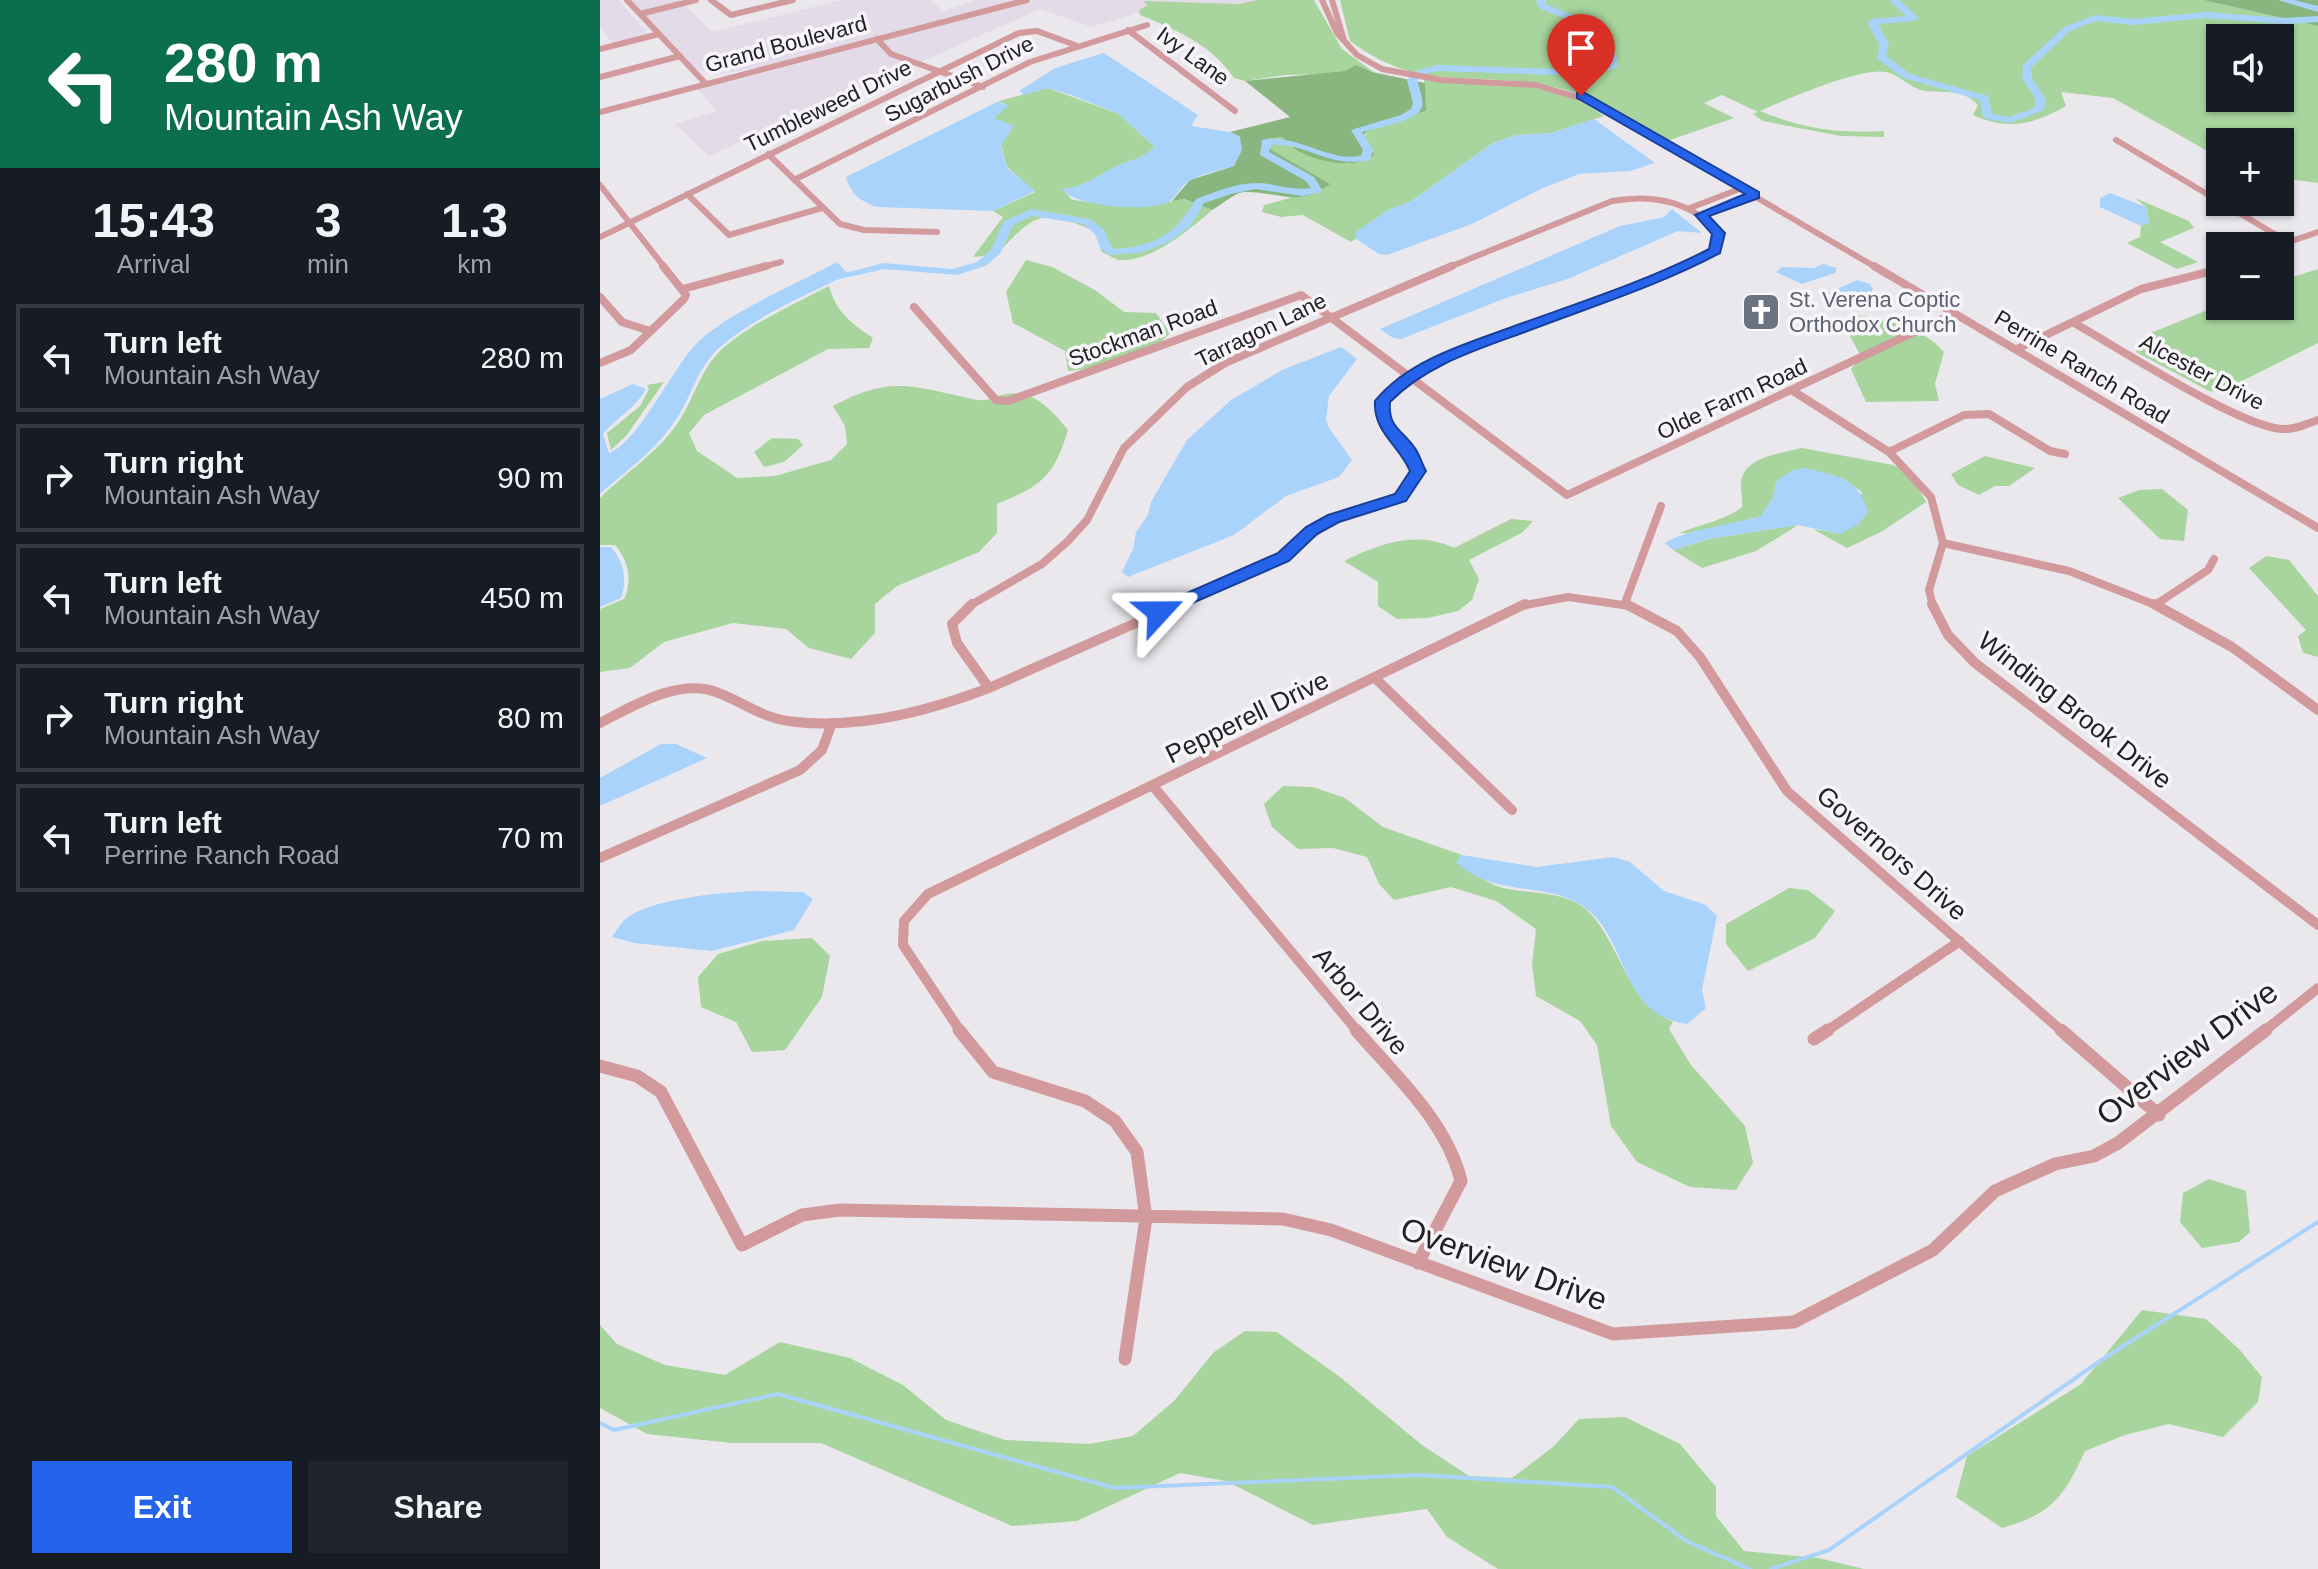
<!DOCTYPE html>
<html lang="en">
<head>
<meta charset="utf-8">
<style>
	:root { --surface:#171b24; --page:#20242c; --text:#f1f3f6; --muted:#9ea1a6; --line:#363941; --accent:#2563eb }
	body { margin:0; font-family:Arial,sans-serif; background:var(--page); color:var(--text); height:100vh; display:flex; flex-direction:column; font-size:30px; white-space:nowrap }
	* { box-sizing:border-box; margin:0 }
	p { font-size:26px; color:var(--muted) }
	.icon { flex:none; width:44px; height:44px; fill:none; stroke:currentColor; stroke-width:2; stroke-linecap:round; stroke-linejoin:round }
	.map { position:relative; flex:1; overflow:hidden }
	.drawer { display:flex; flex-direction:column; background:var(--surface); width:600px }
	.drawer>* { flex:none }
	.top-card { background:#0b6e4f; color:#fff; overflow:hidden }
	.controls { position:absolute; left:1606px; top:24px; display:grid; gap:16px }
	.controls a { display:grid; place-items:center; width:88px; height:88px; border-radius:0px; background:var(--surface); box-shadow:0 2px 6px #0004; font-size:40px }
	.pin { position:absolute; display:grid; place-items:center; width:68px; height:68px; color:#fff; margin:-82px -34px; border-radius:50% 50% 50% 0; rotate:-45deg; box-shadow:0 0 8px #0007 }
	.pin .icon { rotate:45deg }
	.me { position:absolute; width:88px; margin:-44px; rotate:66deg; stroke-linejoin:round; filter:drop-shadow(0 0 6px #0008) }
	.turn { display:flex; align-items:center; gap:28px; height:168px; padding:0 32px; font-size:36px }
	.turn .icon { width:104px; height:104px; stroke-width:2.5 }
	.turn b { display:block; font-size:56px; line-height:68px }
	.eta { display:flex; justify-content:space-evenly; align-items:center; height:136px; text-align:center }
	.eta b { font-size:48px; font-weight:700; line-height:56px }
	.cta { display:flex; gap:16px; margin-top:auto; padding:16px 32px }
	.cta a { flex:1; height:92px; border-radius:0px; background:var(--accent); color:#fff; font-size:32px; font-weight:700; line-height:92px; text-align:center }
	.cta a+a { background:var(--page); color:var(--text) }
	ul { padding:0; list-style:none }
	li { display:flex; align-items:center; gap:24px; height:108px; margin:0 16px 12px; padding:0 16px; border:4px solid var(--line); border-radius:0px }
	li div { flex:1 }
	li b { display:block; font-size:30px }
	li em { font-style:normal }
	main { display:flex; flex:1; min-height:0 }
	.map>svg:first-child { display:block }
	.built { fill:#e3dce8 }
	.green { fill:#a7d59d; fill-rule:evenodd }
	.forest { fill:#89b67f }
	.water { fill:#a9d3fb }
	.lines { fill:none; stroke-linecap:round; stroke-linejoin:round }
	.stream { stroke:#a9d3fb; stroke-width:4 }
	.river { fill:#a9d3fb; fill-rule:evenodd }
	.minor-far3 { stroke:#d29a9c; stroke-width:6 }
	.minor-far2 { stroke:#d29a9c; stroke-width:8 }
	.minor-far1 { stroke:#d29a9c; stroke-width:10 }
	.minor { stroke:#d29a9c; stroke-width:13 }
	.route { fill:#2563eb; stroke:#184099; stroke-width:2 }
	.labels { text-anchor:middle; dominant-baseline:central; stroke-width:7; stroke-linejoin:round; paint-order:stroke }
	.far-street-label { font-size:22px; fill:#222123; stroke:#f8f5fa }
	.far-worship-label { font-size:22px; fill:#5b616d; stroke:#f8f5fa; text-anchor:start }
	.street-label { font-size:26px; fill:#222123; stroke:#f8f5fa }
	.near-street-label { font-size:32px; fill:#222123; stroke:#f8f5fa }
</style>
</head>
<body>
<main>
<section class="drawer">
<div class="top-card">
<div class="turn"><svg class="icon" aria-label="left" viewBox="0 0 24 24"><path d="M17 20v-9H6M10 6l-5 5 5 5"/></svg><div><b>280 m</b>Mountain Ash Way</div></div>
</div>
<div class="eta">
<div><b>15:43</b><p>Arrival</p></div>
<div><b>3</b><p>min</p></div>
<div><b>1.3</b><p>km</p></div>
</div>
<ul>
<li><svg class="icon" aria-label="left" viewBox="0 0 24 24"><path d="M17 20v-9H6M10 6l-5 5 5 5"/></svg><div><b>Turn left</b><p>Mountain Ash Way</p></div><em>280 m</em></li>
<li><svg class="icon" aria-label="right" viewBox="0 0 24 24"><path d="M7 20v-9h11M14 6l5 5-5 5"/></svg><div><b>Turn right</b><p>Mountain Ash Way</p></div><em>90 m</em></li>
<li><svg class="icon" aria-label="left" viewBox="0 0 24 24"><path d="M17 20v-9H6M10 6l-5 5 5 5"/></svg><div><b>Turn left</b><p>Mountain Ash Way</p></div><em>450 m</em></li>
<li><svg class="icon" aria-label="right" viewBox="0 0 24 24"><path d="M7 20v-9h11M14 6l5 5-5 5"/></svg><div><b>Turn right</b><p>Mountain Ash Way</p></div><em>80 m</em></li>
<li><svg class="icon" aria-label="left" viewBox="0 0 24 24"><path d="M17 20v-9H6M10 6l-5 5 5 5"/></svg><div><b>Turn left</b><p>Perrine Ranch Road</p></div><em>70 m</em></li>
</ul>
<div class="cta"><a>Exit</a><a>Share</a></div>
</section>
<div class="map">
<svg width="1718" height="1569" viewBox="0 0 1718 1569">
	<rect width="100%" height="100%" fill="#ebe8ed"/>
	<!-- built -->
	<path class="built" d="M0 0H18L49 35 13 43 0 28Z
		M30 0H80L113 32 242 0H329L344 11 377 0H422L178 64 115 75 96 69Z
		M430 0H657L639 4 548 5 539 10V13L491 27 440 9 109 156 75 124 117 111 97 89Z"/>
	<!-- green -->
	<path class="green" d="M657 0H714L742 49 775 73 686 75 645 81 634 78C611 44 576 30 540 15L539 10 548 5 543 1 639 4Z
		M740 0H1603L1718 26V183L1689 179 1680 182V142H1620V158L1513 98 1461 92 1466 106C1435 124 1407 131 1373 115L1378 105C1365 89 1343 93 1325 91 1311 89 1300 75 1286 72 1260 67 1185 100 1160 111 1200 128 1240 134 1284 131V137L1241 136 1163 121 1153 114 1158 112 1122 95 1104 103 1134 118 1067 141C1026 117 987 91 938 84 863 72 817 91 750 41ZM1620 38H1680V98H1620Z
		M824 80C886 86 952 77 1004 116L951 133 918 135 893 143 810 202 788 210 757 232V238L751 242 703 215 681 217 662 212 664 205 690 198 665 146 666 139 682 137 702 153 749 164 770 127 826 111Z
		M448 88 519 114 555 147C542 159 531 160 515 167 497 176 485 187 463 189L472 200 543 207 583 199 612 210C591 229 550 263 519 260 514 259 507 254 502 252L494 231C440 207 435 214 396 255L373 257 403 217 393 211 435 192 407 167 394 118 407 105 399 101Z
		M1535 198 1589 221 1594 228 1560 242 1598 262 1577 269 1527 243 1540 237 1541 226 1549 223 1546 207Z
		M426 260 452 267 495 290 524 312 556 313 570 333C549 358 501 368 468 371L465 351 413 323 406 292Z
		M1718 269V343L1620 392 1609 391 1536 352 1548 334 1620 305 1680 306V281Z
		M229 286C236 312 251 323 273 338L269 348 228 349 104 415 89 433 97 451 137 478 175 476 231 460 247 444 245 426 233 406C294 373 316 388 378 400 388 402 397 395 408 394 434 389 454 413 468 430 454 477 441 486 397 504V533L379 552 297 586 275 604V633L251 659 209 648 186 629 133 623 64 642 30 668 0 672V609L24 599C33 580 28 560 15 545H0V498C27 471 57 454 79 421 95 397 100 369 123 348 153 322 193 305 229 286Z
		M1256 315C1287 320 1323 327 1344 352L1335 384 1339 401 1266 402 1251 369 1261 356 1243 324Z
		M64 382 26 436 11 450 7 433 40 406 49 389 47 385Z
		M172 438 198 439 203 445 184 462 164 467 154 452Z
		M1202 448 1293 465 1311 474 1326 502 1281 532 1247 548 1213 529 1240 534 1262 492C1229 467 1215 476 1177 480L1173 498 1161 516 1095 534 1079 533C1101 524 1124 521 1142 507 1143 500 1141 494 1141 488 1139 456 1180 454 1202 448Z
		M1385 456 1435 468 1409 486H1395L1379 495 1358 485 1351 474Z
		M1562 489 1588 510 1584 541 1560 539 1518 498 1539 490Z
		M911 519 933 521 923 532 869 560 879 579 872 600 858 611 828 618 797 619 778 606V582L744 561C779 544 816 530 854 548Z
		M1198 525 1156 551 1102 568 1073 550 1109 539Z
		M1666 556 1689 560 1718 596V657L1703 653 1698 636 1706 630 1649 568Z
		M683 786 713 787 745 798 783 827 862 855 857 862C868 869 881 879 894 885 922 896 966 888 989 912 1022 947 1026 1002 1073 1022L1069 1029 1091 1065 1145 1126 1153 1163 1136 1190 1090 1187 1037 1162 1011 1126 997 1045 980 1021 936 996 932 964 936 929 896 901 851 887 794 900 779 884 767 857 733 848 698 849 672 827 664 804Z
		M1189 888 1208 890 1235 911 1215 938 1148 971 1126 944V924Z
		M212 938 230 956 222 997 185 1050 152 1052 136 1022 101 1007 98 977 118 954 162 941Z
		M1609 1179 1646 1191 1650 1232 1639 1242 1602 1248 1580 1222 1583 1193Z
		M1542 1310 1606 1319 1639 1349 1662 1377 1658 1402 1623 1437 1569 1424 1525 1435 1485 1451C1464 1497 1452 1514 1402 1528L1356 1497 1367 1456 1481 1384Z
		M0 1325 17 1344 65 1365 125 1375 180 1342 250 1358 303 1385 346 1420 405 1440 489 1444 533 1436 574 1401 614 1352 645 1331 677 1332 740 1377 822 1445 869 1476 912 1478 953 1447 979 1419 1025 1417 1080 1444 1116 1487V1516L1144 1551 1218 1558 1264 1569H898L847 1537 827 1509 713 1525 626 1481 580 1473 477 1521 412 1526 221 1443H132L47 1434 0 1408Z"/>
	<!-- forest -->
	<path class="forest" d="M1603 0H1718V26Z
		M756 65 772 72 825 83 826 111 771 127 764 135 774 155C758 170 720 162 702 153 695 150 688 142 682 137L666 139 671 150 730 184C698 208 681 192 645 192 635 192 622 205 612 210L584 199 572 201 590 180 634 166 640 137 630 132 690 117 645 81 745 71Z"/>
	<!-- water -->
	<path class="water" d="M504 53 598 115 591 126 630 132 640 137 642 150 634 166C619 171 598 174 586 183 580 188 575 198 570 201 551 213 474 207 462 189 485 187 496 176 515 167 530 160 542 159 555 147L519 114 471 95 448 88 424 95 419 91 455 68Z
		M399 101 408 106 394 118 414 126 401 146 407 168 435 191 393 211 276 207C260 200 251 195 246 177Z
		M994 119 1055 163 1030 171 979 174 943 188 872 224 787 255 779 254 756 239V232L788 210 810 202 893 143 918 135 951 133Z
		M1510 193 1546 207 1549 223 1541 226 1500 207V198Z
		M1072 209 1102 233 1078 231 970 278 906 298 801 339 793 338 780 329 1020 226 1064 217Z
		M237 262 248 274C206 296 155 316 119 348 96 369 92 397 75 421 54 452 27 470 0 494V399L33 384 46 389C35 409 17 417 3 434L9 453C38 443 73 367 97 343 128 312 197 284 237 262Z
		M1223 264 1237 268 1235 273 1202 284 1176 272 1182 267 1214 268Z
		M1257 280 1270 284 1273 289 1269 297 1241 309 1222 296Z
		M741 347 757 359 729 396 726 419 729 428 752 460 739 477 686 496 634 535 528 577 522 572 533 549 536 532 548 515 551 502 587 440 631 400 684 369Z
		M1206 468C1239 477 1257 476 1268 512L1259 524 1240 534 1198 525 1109 539 1073 550 1065 543C1084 530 1135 524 1161 516L1173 498 1177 480 1193 470Z
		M0 547H11C23 561 28 579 21 598L0 607Z
		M61 744H76L107 758 0 806V778Z
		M862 855 937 867 1013 857 1030 862 1064 891 1106 905 1117 916 1102 990 1106 1008 1087 1024C1021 1016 1029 943 987 909 950 880 894 899 856 862Z
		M152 891 203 892 213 899 194 930 112 951 34 943 12 937C16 931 22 921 28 917 56 898 119 893 152 891Z"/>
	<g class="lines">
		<!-- stream -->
		<path class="stream" d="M0 1423 14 1430 178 1394 514 1488 820 1475 1012 1487 1088 1542 1150 1569
			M1171 1569 1229 1550 1500 1361 1718 1222"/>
		<!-- river -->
		<path class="river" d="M936 0H946V4C974 16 1021 31 1017 68L986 76 837 71 823 74 817 80C819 88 824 99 822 107 818 121 776 128 762 132L773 150 770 160C728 169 707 142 671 145L669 152 714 177 722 190 721 192 703 196 655 189 631 194 604 203 590 227 569 242 540 253 509 255 500 248 495 234 483 224 432 216 413 225 400 254 385 266 357 275 284 269 227 282 221 279 284 263 352 269 377 262 391 250 404 221 431 209 490 219 504 230 511 246 515 249C556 246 576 234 596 199 616 192 638 182 659 183 677 184 693 191 711 188L706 181 660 155 662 140C698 133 727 162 761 156L763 150 751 130 801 115 811 109 813 103 807 80 817 70 837 65 986 70 1009 64C1002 30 968 20 939 8Z
			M1289 0H1299L1319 18 1314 21 1278 24 1289 44 1286 56 1310 74 1388 96 1392 114 1409 117 1434 108 1436 100 1422 78 1423 65 1464 27 1495 15 1533 19 1606 12 1684 18 1718 16V22L1684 24 1606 18 1533 25 1496 21 1470 31 1431 68 1432 78 1446 100 1444 110 1410 123 1383 118 1380 100 1303 78 1278 59 1279 44 1267 22 1272 19 1306 16Z
			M1678 0H1694L1718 6V12Z"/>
		<!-- minor-far3 -->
		<path class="minor-far3" d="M27 0 106 84
			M111 0 131 15 193 0
			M722 0 737 33 757 55 782 69 841 80 936 85 993 102 1277 268
			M732 0 744 40
			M40 14 96 0
			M528 30 635 111
			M277 39 291 54 383 87
			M0 49 59 34
			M0 77 80 56
			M0 112 427 0
			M1516 140 1688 242
			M168 154 240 224 264 230 337 232
			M194 180 430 62 547 25
			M0 185 65 268
			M87 194 129 235 222 208
			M1090 208 1142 188
			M1101 215 1155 195
			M0 237 419 33 437 31 475 45
			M1677 246 1718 232
			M159 268 181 262
			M847 268 1012 201C1052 194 1088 200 1117 230V247L1102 260 1082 268"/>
		<!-- minor-far2 -->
		<path class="minor-far2" d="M1274 266 1718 528
			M83 289 166 266
			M0 297 22 322 50 331
			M314 307 396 400 408 401 701 295 967 495 1355 313
			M1474 323C1519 348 1638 426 1682 429 1695 430 1706 424 1718 420
			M1417 349 1541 289 1620 269
			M0 363 31 350 84 299 86 295 63 266
			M1193 391 1289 452 1331 497 1343 543 1329 590 1333 606
			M1289 452 1364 415 1389 414 1450 451 1465 454
			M1343 543 1469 571 1558 606
			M1025 603 1061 506
			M1555 605 1608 570 1614 559
			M369 606 442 564 468 541 487 520 524 448 587 387 625 363 852 266
			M574 606 675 562 733 519 792 500 810 484 818 471 782 414 785 397 802 379 855 353 1087 266
			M921 606 968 597 1030 606"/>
		<!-- minor-far1 -->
		<path class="minor-far1" d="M372 604 352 624 357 643 389 688
			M1026 604 1077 631 1100 657 1187 791 1463 1032
			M1332 604 1348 635 1375 663 1718 925
			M1554 604 1632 647 1718 710
			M776 679 912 810
			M389 688 579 604
			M0 723C33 706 78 678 116 692 146 703 162 719 196 722 261 729 329 711 389 688
			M553 786 758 1032
			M0 858 200 770 222 750 232 723
			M361 1032 303 945 304 921 328 894 925 604
			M1225 1032 1360 941
			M1663 1032 1718 988"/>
		<!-- minor -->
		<path class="minor" d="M359 1030 393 1072 485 1101 515 1121 537 1152 546 1218 525 1359
			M756 1030C795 1075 847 1122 861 1181L818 1263
			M1461 1030 1559 1115
			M1214 1039 1228 1030
			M0 1066 37 1076 61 1092 142 1245 202 1215 240 1210 683 1219 731 1230 1013 1334 1194 1322 1333 1250 1395 1191 1455 1164 1494 1156 1518 1143 1666 1030"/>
	</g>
	<!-- route -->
	<path class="route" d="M977 93H985L1159 192V198L1109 216 1125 233 1120 253C1058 286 990 307 925 332 876 350 826 365 790 402 788 427 801 429 814 447 819 453 822 464 826 471L806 501 739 522 717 534 689 561 565 615H553V608L678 553 706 527 728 515 795 494 810 471C799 445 773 432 775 401 810 358 870 343 920 324 984 301 1049 280 1109 249L1112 234 1095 215 1145 194 977 98Z"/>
	<!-- icons -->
	<defs>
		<g id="church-square" transform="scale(2)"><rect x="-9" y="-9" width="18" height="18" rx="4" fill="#6b7280" stroke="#f8f5fa"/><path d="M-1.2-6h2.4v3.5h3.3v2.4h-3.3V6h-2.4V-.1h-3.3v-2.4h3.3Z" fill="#fff"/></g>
	</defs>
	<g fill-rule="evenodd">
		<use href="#church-square" x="1161" y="312"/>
	</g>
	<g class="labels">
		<!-- far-street labels -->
		<g class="far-street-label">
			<text transform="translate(186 44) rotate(-15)">Grand Boulevard</text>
			<text transform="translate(593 56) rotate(36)">Ivy Lane</text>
			<text transform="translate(359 79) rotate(-27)">Sugarbush Drive</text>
			<text transform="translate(228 106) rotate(-26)">Tumbleweed Drive</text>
			<text transform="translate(661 330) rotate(-26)">Tarragon Lane</text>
			<text transform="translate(543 333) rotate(-20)">Stockman Road</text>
			<text transform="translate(1482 367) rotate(31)">Perrine Ranch Road</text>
			<text transform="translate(1602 372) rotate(28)">Alcester Drive</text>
			<text transform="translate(1132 399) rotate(-25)">Olde Farm Road</text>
		</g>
		<!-- far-worship labels -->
		<g class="far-worship-label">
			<text x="1189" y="299">St. Verena Coptic<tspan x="1189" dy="25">Orthodox Church</tspan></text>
		</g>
		<!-- street labels -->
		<g class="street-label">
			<text transform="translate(1475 710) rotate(38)">Winding Brook Drive</text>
			<text transform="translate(647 717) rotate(-26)">Pepperell Drive</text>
			<text transform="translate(1292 853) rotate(41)">Governors Drive</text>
			<text transform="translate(761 1001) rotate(50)">Arbor Drive</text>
		</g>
		<!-- near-street labels -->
		<g class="near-street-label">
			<text transform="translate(1587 1053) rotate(-37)">Overview Drive</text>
			<text transform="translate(904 1264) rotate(20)">Overview Drive</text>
		</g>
	</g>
</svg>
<div class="controls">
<a><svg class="icon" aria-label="sound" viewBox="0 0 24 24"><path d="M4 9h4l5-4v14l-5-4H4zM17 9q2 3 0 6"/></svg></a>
<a>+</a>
<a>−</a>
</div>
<div class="pin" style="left:981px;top:96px;background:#d93025"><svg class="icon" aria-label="arrive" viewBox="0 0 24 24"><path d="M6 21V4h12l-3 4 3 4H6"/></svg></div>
<svg class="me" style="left:559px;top:612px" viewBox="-20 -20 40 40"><path d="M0-17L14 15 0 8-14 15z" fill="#2563eb" stroke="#fff" stroke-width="4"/></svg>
</div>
</main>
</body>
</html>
